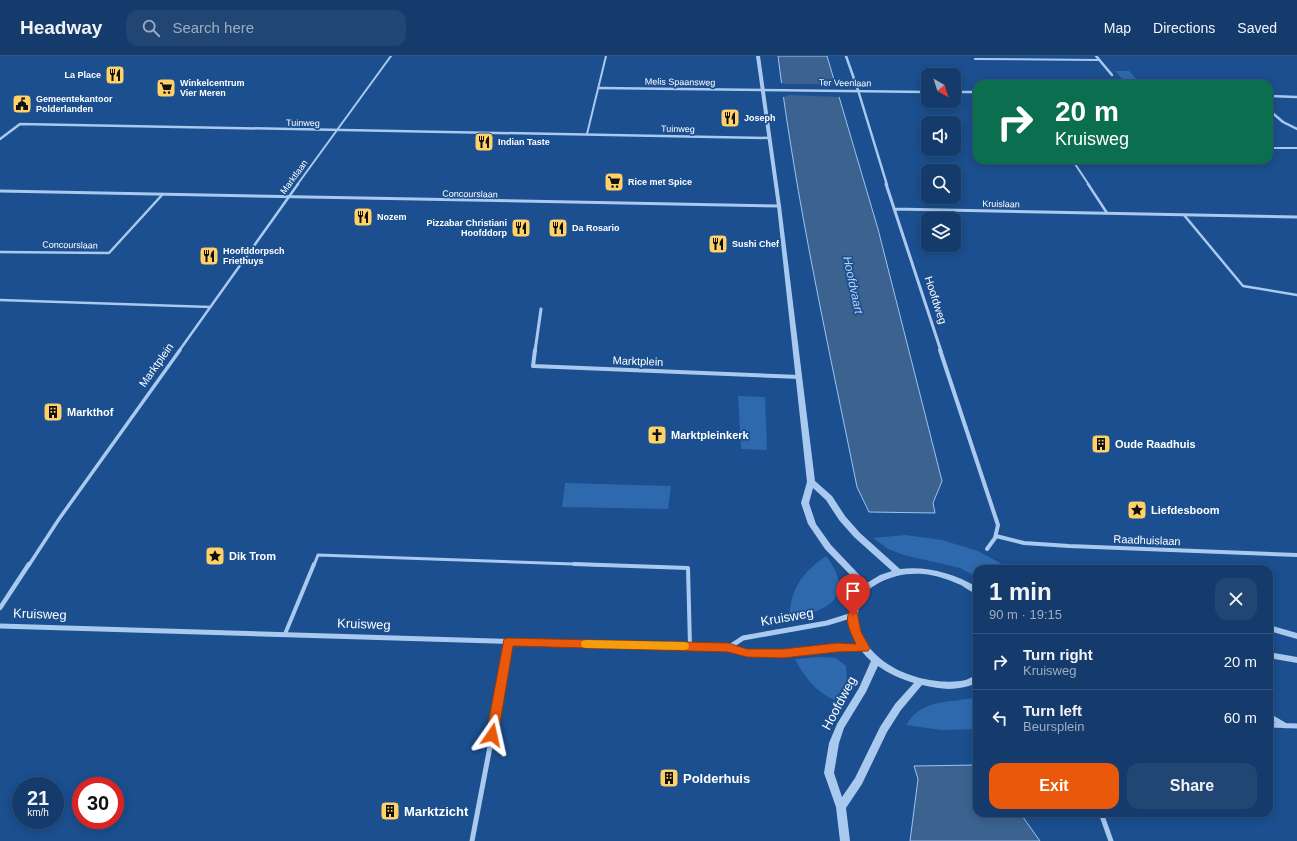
<!DOCTYPE html>
<html lang="en">
<head>
<meta charset="utf-8">
<style>
	:root { --surface:#143b6b; --page:#214673; --text:#f1f3f6; --muted:#9dadc1; --line:#33557e; --accent:#ea580c }
	body { margin:0; font-family:Helvetica,sans-serif; background:var(--page); color:var(--text); height:100vh; display:flex; flex-direction:column; font-size:15px; white-space:nowrap }
	* { box-sizing:border-box; margin:0 }
	p { font-size:13px; color:var(--muted) }
	.icon { flex:none; width:22px; height:22px; fill:none; stroke:currentColor; stroke-width:2; stroke-linecap:round; stroke-linejoin:round }
	.map { position:relative; flex:1; overflow:hidden }
	.panel { position:absolute; left:973px; top:509px; width:300px; height:252px; display:flex; flex-direction:column; background:var(--surface); border-radius:12px; box-shadow:0 2px 10px #0003,0 0 0 1px var(--line) }
	.panel>* { flex:none }
	.banner { position:absolute; left:973px; top:24px; width:300px; height:84px; border-radius:12px; box-shadow:0 2px 10px #0003,0 0 0 1px var(--line); background:#0b6e4f; color:#fff; overflow:hidden }
	.needle { width:26px; rotate:141deg }
	.tools { position:absolute; left:921px; top:12px; display:grid; gap:8px }
	.tools a { display:grid; place-items:center; width:40px; height:40px; border-radius:8px; background:var(--surface); box-shadow:0 2px 10px #0003,0 0 0 1px var(--line); font-size:20px }
	.speed { position:absolute; left:12px; top:721px; display:flex; gap:8px; font-size:20px; font-weight:700; text-align:center }
	.speed>* { display:grid; place-content:center; width:52px; height:52px; border-radius:50%; background:var(--surface); box-shadow:0 2px 10px #0003,0 0 0 1px var(--line); line-height:1 }
	.speed small { font-size:10px; font-weight:400 }
	.speed .limit { border:6px solid #d22; background:#fff; color:#111 }
	.pin { position:absolute; display:grid; place-items:center; width:34px; height:34px; color:#fff; margin:-41px -17px; border-radius:50% 50% 50% 0; rotate:-45deg; box-shadow:0 0 4px #0007 }
	.pin .icon { rotate:45deg }
	.me { position:absolute; width:44px; margin:-22px; rotate:11deg; stroke-linejoin:round; filter:drop-shadow(0 0 3px #0008) }
	.turn { display:flex; align-items:center; gap:14px; height:84px; padding:0 16px; font-size:18px }
	.turn .icon { width:52px; height:52px; stroke-width:2.5 }
	.turn b { display:block; font-size:28px; line-height:34px }
	.round { display:grid; place-items:center; flex:none; width:42px; height:42px; border-radius:12px; background:var(--page) }
	.overview { display:flex; align-items:center; justify-content:space-between; height:68px; padding:0 16px }
	h1 { font-size:24px; font-weight:700; line-height:30px }
	.button { display:flex; gap:8px; margin-top:auto; padding:8px 16px }
	.button a { flex:1; height:46px; border-radius:12px; background:var(--accent); color:#fff; font-size:16px; font-weight:700; line-height:46px; text-align:center }
	.button a+a { background:var(--page); color:var(--text) }
	ul { padding:0; list-style:none }
	li { display:flex; align-items:center; gap:12px; height:56px; padding:0 16px; border-top:1px solid var(--line) }
	li div { flex:1 }
	li b { display:block; font-size:15px }
	li em { font-style:normal }
	header { display:flex; align-items:center; gap:24px; box-sizing:border-box; height:56px; padding:0 20px; background:var(--surface); border-bottom:1px solid var(--line) }
	header strong { font-size:19px }
	nav { display:flex; gap:22px; margin-inline-start:auto; font-size:14px }
	.search { width:280px; height:36px; background:var(--page); display:flex; align-items:center; gap:10px; box-sizing:border-box; padding:0 14px; border-radius:12px; color:var(--muted); font-size:15px }
	.map>svg:first-child { display:block }
	.green { fill:#2e69ad }
	.water { fill:#3c6290; stroke:#9cc4f0 }
	.pier { fill:#1b4f8f }
	.lines { fill:none; stroke-linecap:round; stroke-linejoin:round }
	.service-far3 { stroke:#a9c9ee; stroke-width:2 }
	.service-far2 { stroke:#a9c9ee; stroke-width:2.5 }
	.service-far1 { stroke:#a9c9ee; stroke-width:3 }
	.service { stroke:#a9c9ee; stroke-width:4 }
	.pedestrian-far3 { stroke:#a9c9ee; stroke-width:2 }
	.pedestrian-far2 { stroke:#a9c9ee; stroke-width:2.5 }
	.pedestrian-far1 { stroke:#a9c9ee; stroke-width:3.5 }
	.pedestrian { stroke:#a9c9ee; stroke-width:4.5 }
	.minor-far3 { stroke:#a9c9ee; stroke-width:2.5 }
	.minor-far2 { stroke:#a9c9ee; stroke-width:3 }
	.minor-far1 { stroke:#a9c9ee; stroke-width:4 }
	.minor { stroke:#a9c9ee; stroke-width:5 }
	.tertiary { fill:#a9c9ee; fill-rule:evenodd }
	.route { fill:#ea580c; stroke:#983908 }
	.slow { fill:#f59e0b }
	.labels { text-anchor:middle; dominant-baseline:central; stroke-width:3.5; stroke-linejoin:round; paint-order:stroke }
	.far-poi-label { font-size:9px; font-weight:bold; fill:#fff; stroke:#1b4f8f; text-anchor:start }
	.far-street-label { font-size:9px; fill:#fff; stroke:#1b4f8f }
	.street-label { font-size:11px; fill:#fff; stroke:#1b4f8f }
	.poi-label { font-size:11px; font-weight:bold; fill:#fff; stroke:#1b4f8f; text-anchor:start }
	.water-label { font-size:12px; font-style:italic; fill:#b5d3f5; stroke:#1b4f8f }
	.near-street-label { font-size:13px; fill:#fff; stroke:#1b4f8f }
	.near-poi-label { font-size:13px; font-weight:bold; fill:#fff; stroke:#1b4f8f; text-anchor:start }
</style>
</head>
<body>
<header>
<strong>Headway</strong>
<div class="search"><svg class="icon" aria-label="search" viewBox="0 0 24 24"><circle cx="10" cy="10" r="6"/><path d="M15 15l6 6"/></svg>Search here</div>
<nav><a>Map</a><a>Directions</a><a>Saved</a></nav>
</header>
<div class="map">
<svg width="1297" height="785" viewBox="0 0 1297 785">
	<rect width="100%" height="100%" fill="#1b4f8f"/>
	<!-- green -->
	<path class="green" d="M1115 15H1129L1141 28H1127Z
		M738 340 765 341 767 394 741 393Z
		M565 427 671 430 668 453 562 451Z
		M905 479 942 484 978 495 1011 513H977V521L960 512 904 499 888 493 873 482Z
		M826 500C857 541 828 555 789 563 791 532 801 518 826 500Z
		M820 601 836 602 846 610 847 624 835 644C817 637 803 620 795 603Z
		M977 641V673L941 674 906 669C923 641 950 648 977 641Z"/>
	<!-- water -->
	<path class="water" d="M778 0H827L878 173 942 425 933 447 935 457 869 456 857 431C828 288 796 145 778 0Z
		M977 709V757H1020L1040 785H910L918 723 914 710Z"/>
	<!-- pier -->
	<path class="pier" d="M779 26 784 28H837L841 41 789 39 781 42Z
		M917 540H930L942 543 957 552 965 588 961 593 951 597 938 599 925 598 912 593 901 585 894 576 891 567 892 557 897 549 906 543Z"/>
	<g class="lines">
		<!-- service-far3 -->
		<path class="service-far3" d="M975 3 1099 4
			M587 78 606 0
			M1269 92H1297
			M1027 104 1104 105
			M1073 105 1089 129"/>
		<!-- service-far2 -->
		<path class="service-far2" d="M1088 128 1107 157
			M1184 159 1243 230 1297 239
			M0 196 109 197 162 139"/>
		<!-- service-far1 -->
		<path class="service-far1" d="M314 509 318 499 602 509"/>
		<!-- service -->
		<path class="service" d="M574 508 688 512 690 590
			M285 578 314 508"/>
		<!-- pedestrian-far3 -->
		<path class="pedestrian-far3" d="M297 129 391 0"/>
		<!-- pedestrian-far2 -->
		<path class="pedestrian-far2" d="M0 244 210 251
			M179 295 298 128"/>
		<!-- pedestrian-far1 -->
		<path class="pedestrian-far1" d="M29 509 59 463 180 294"/>
		<!-- pedestrian -->
		<path class="pedestrian" d="M0 552 29 508"/>
		<!-- minor-far3 -->
		<path class="minor-far3" d="M846 0 858 34 887 129
			M1096 0 1112 19
			M599 32 928 36
			M954 36H977
			M1269 40 1297 41
			M1269 54 1283 66 1297 73
			M0 83 20 68 769 82"/>
		<!-- minor-far2 -->
		<path class="minor-far2" d="M886 128 941 295
			M0 135 779 150
			M894 153 1297 161
			M535 295 541 253"/>
		<!-- minor-far1 -->
		<path class="minor-far1" d="M535 294 533 310 799 321
			M940 294 998 469 995 482 987 493
			M996 480 1024 487 1069 490 1297 499"/>
		<!-- minor -->
		<path class="minor" d="M0 570 728 592 747 597H783L837 592H864
			M728 592 743 582 827 567 853 559
			M1269 660 1286 670
			M1269 669 1297 670
			M1101 757 1111 785
			M472 785 501 633 508 586"/>
		<!-- tertiary -->
		<path class="tertiary" d="M756 0H760L781 150 815 425 832 440 845 460 860 477 900 513C927 510 953 517 977 531V538C971 536 966 532 961 529 949 524 936 519 923 518 906 517 891 520 877 528 863 536 858 545 858 561 860 607 920 630 960 625 966 625 971 621 977 619V627C957 635 943 634 922 629L901 654 887 676 862 728 846 752 850 785H840L836 751 824 717 829 687 837 668 859 632 871 605C850 587 841 553 862 531L825 493 808 468 801 447 807 426 777 150ZM813 432 826 444 839 464 854 481 892 515 880 519 867 527 831 489 816 468 809 447ZM878 610C889 618 901 623 914 627L895 648 880 671 855 722 842 741 834 717 839 687 844 672 866 636Z
			M1269 569 1297 577V583L1269 575Z
			M1269 596 1297 601V607L1269 602Z"/>
	</g>
	<!-- route -->
	<path class="route" d="M853 555 857 556 861 576 870 592 868 595 837 596 783 602 747 601 728 596 513 590 498 679 497 682 492 684 488 682 486 679 504 583 508 582 728 587 747 593H783L837 587 856 588C852 579 844 566 849 556Z"/>
	<!-- slow -->
	<path class="slow" d="M586 584 684 586 688 587 689 590 688 593 684 594 586 592 582 591 581 588 582 585Z"/>
	<!-- icons -->
	<defs>
		<g id="restaurant-square" transform="scale(1)"><rect x="-9" y="-9" width="18" height="18" rx="4" fill="#ffd166" stroke="#1b4f8f"/><path d="M-5-6h1v4h1v-4h1v4h1v-4h1v5L-1.5 .5V6h-2V.5L-5-1ZM5-6V6H3V1.5H1.5Q1.5-4 5-6Z" fill="#111"/></g>
		<g id="supermarket-square" transform="scale(1)"><rect x="-9" y="-9" width="18" height="18" rx="4" fill="#ffd166" stroke="#1b4f8f"/><path d="M-6-5.5h2.5l.6 2H6L4.5 2H-2.5L-4.4-4H-6ZM-1.5 3.2a1.3 1.3 0 1 0 .1 0ZM3 3.2a1.3 1.3 0 1 0 .1 0Z" fill="#111"/></g>
		<g id="civic-square" transform="scale(1)"><rect x="-9" y="-9" width="18" height="18" rx="4" fill="#ffd166" stroke="#1b4f8f"/><path d="M-.6-6.5H3V-4.5H.6V-3L4-1V1h2V6H-6V1h2V-1L-.6-3ZM-1.2 2.5V6h2.4V2.5Z" fill="#111"/></g>
		<g id="building-square" transform="scale(1)"><rect x="-9" y="-9" width="18" height="18" rx="4" fill="#ffd166" stroke="#1b4f8f"/><path d="M-4-6H4V6H1V3H-1V6H-4ZM-2.5-4.3h1.7v1.8h-1.7ZM.8-4.3h1.7v1.8H.8ZM-2.5-1h1.7V.8h-1.7ZM.8-1h1.7V.8H.8Z" fill="#111"/></g>
		<g id="church-square" transform="scale(1)"><rect x="-9" y="-9" width="18" height="18" rx="4" fill="#ffd166" stroke="#1b4f8f"/><path d="M-1.2-6h2.4v3.5h3.3v2.4h-3.3V6h-2.4V-.1h-3.3v-2.4h3.3Z" fill="#111"/></g>
		<g id="sight-square" transform="scale(1)"><rect x="-9" y="-9" width="18" height="18" rx="4" fill="#ffd166" stroke="#1b4f8f"/><path d="M0-6L1.8-2.2L6-1.7L2.9 1.2L3.7 5.4L0 3.3L-3.7 5.4L-2.9 1.2L-6-1.7L-1.8-2.2Z" fill="#111"/></g>
	</defs>
	<g fill-rule="evenodd">
		<use href="#restaurant-square" x="115" y="19"/>
		<use href="#supermarket-square" x="166" y="32"/>
		<use href="#civic-square" x="22" y="48"/>
		<use href="#restaurant-square" x="730" y="62"/>
		<use href="#restaurant-square" x="484" y="86"/>
		<use href="#supermarket-square" x="614" y="126"/>
		<use href="#restaurant-square" x="363" y="161"/>
		<use href="#restaurant-square" x="521" y="172"/>
		<use href="#restaurant-square" x="558" y="172"/>
		<use href="#restaurant-square" x="718" y="188"/>
		<use href="#restaurant-square" x="209" y="200"/>
		<use href="#building-square" x="53" y="356"/>
		<use href="#church-square" x="657" y="379"/>
		<use href="#building-square" x="1101" y="388"/>
		<use href="#sight-square" x="1137" y="454"/>
		<use href="#sight-square" x="215" y="500"/>
		<use href="#building-square" x="669" y="722"/>
		<use href="#building-square" x="390" y="755"/>
	</g>
	<g class="labels">
		<!-- far-poi labels -->
		<g class="far-poi-label">
			<text x="101" y="19" text-anchor="end">La Place</text>
			<text x="180" y="27">Winkelcentrum<tspan x="180" dy="10">Vier Meren</tspan></text>
			<text x="36" y="43">Gemeentekantoor<tspan x="36" dy="10">Polderlanden</tspan></text>
			<text x="744" y="62">Joseph</text>
			<text x="498" y="86">Indian Taste</text>
			<text x="628" y="126">Rice met Spice</text>
			<text x="377" y="161">Nozem</text>
			<text x="507" y="167" text-anchor="end">Pizzabar Christiani<tspan x="507" dy="10">Hoofddorp</tspan></text>
			<text x="572" y="172">Da Rosario</text>
			<text x="732" y="188">Sushi Chef</text>
			<text x="223" y="195">Hoofddorpsch<tspan x="223" dy="10">Friethuys</tspan></text>
		</g>
		<!-- far-street labels -->
		<g class="far-street-label">
			<text transform="translate(680 26) rotate(1)">Melis Spaansweg</text>
			<text transform="translate(845 27) rotate(1)">Ter Veenlaan</text>
			<text transform="translate(303 67) rotate(1)">Tuinweg</text>
			<text transform="translate(678 73) rotate(1)">Tuinweg</text>
			<text transform="translate(294 121) rotate(-54)">Marktlaan</text>
			<text transform="translate(470 138) rotate(1)">Concourslaan</text>
			<text transform="translate(1001 148) rotate(1)">Kruislaan</text>
			<text transform="translate(70 189) rotate(1)">Concourslaan</text>
		</g>
		<!-- street labels -->
		<g class="street-label">
			<text transform="translate(936 244) rotate(72)">Hoofdweg</text>
			<text transform="translate(638 305) rotate(2)">Marktplein</text>
			<text transform="translate(156 309) rotate(-55)">Marktplein</text>
			<text transform="translate(1147 484) rotate(2)">Raadhuislaan</text>
		</g>
		<!-- poi labels -->
		<g class="poi-label">
			<text x="67" y="356">Markthof</text>
			<text x="671" y="379">Marktpleinkerk</text>
			<text x="1115" y="388">Oude Raadhuis</text>
			<text x="1151" y="454">Liefdesboom</text>
			<text x="229" y="500">Dik Trom</text>
		</g>
		<!-- water labels -->
		<g class="water-label">
			<text transform="translate(853 229) rotate(78)">Hoofdvaart</text>
		</g>
		<!-- near-street labels -->
		<g class="near-street-label">
			<text transform="translate(40 558) rotate(2)">Kruisweg</text>
			<text transform="translate(787 561) rotate(-10)">Kruisweg</text>
			<text transform="translate(364 568) rotate(2)">Kruisweg</text>
			<text transform="translate(839 647) rotate(-62)">Hoofdweg</text>
		</g>
		<!-- near-poi labels -->
		<g class="near-poi-label">
			<text x="683" y="722">Polderhuis</text>
			<text x="404" y="755">Marktzicht</text>
		</g>
	</g>
</svg>
<div class="tools">
<a><svg class="needle" viewBox="-14 -14 28 28"><path d="M0-13l5 13h-10z" fill="#e53935"/><path d="M0 13l5-13h-10z" fill="#9dadc1"/></svg></a>
<a><svg class="icon" aria-label="sound" viewBox="0 0 24 24"><path d="M4 9h4l5-4v14l-5-4H4zM17 9q2 3 0 6"/></svg></a>
<a><svg class="icon" aria-label="search" viewBox="0 0 24 24"><circle cx="10" cy="10" r="6"/><path d="M15 15l6 6"/></svg></a>
<a><svg class="icon" aria-label="layers" viewBox="0 0 24 24"><path d="M12 4l9 5-9 5-9-5zM3 14l9 5 9-5"/></svg></a>
</div>
<div class="speed"><div>21<small>km/h</small></div><div class="limit">30</div></div>
<div class="pin" style="left:853px;top:559px;background:#d93025"><svg class="icon" aria-label="arrive" viewBox="0 0 24 24"><path d="M6 21V4h12l-3 4 3 4H6"/></svg></div>
<svg class="me" style="left:492px;top:679px" viewBox="-20 -20 40 40"><path d="M0-17L14 15 0 8-14 15z" fill="#ea580c" stroke="#fff" stroke-width="4"/></svg>
<div class="banner">
<div class="turn"><svg class="icon" aria-label="right" viewBox="0 0 24 24"><path d="M7 20v-9h11M14 6l5 5-5 5"/></svg><div><b>20 m</b>Kruisweg</div></div>
</div>
<section class="panel">
<div class="overview"><div><h1>1 min</h1><p>90 m · 19:15</p></div><a class="round"><svg class="icon" aria-label="close" viewBox="0 0 24 24"><path d="M6 6l12 12M18 6L6 18"/></svg></a></div>
<ul>
<li><svg class="icon" aria-label="right" viewBox="0 0 24 24"><path d="M7 20v-9h11M14 6l5 5-5 5"/></svg><div><b>Turn right</b><p>Kruisweg</p></div><em>20 m</em></li>
<li><svg class="icon" aria-label="left" viewBox="0 0 24 24"><path d="M17 20v-9H6M10 6l-5 5 5 5"/></svg><div><b>Turn left</b><p>Beursplein</p></div><em>60 m</em></li>
</ul>
<div class="button"><a>Exit</a><a>Share</a></div>
</section>
</div>
</body>
</html>
